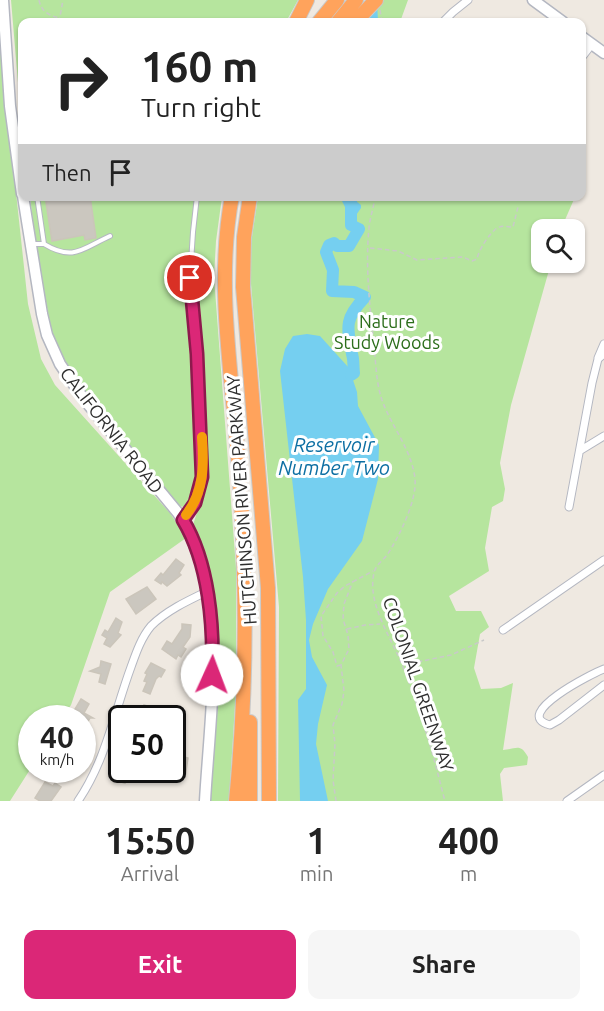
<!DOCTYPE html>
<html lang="en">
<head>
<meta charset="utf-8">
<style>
	:root { --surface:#fff; --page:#f6f6f6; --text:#222; --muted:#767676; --accent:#db2777 }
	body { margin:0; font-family:Ubuntu,sans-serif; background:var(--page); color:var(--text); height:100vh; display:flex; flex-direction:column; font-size:22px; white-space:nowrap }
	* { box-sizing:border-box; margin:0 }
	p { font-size:20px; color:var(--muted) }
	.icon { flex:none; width:33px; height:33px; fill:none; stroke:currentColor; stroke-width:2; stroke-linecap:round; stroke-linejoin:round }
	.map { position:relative; height:801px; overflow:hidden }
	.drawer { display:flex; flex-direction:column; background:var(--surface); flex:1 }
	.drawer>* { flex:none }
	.hud { position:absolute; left:18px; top:18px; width:568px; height:183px; border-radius:12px; box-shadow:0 2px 4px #0004; background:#fff; color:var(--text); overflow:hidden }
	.buttons { position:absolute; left:531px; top:219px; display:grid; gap:12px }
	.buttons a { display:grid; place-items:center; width:54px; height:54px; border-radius:12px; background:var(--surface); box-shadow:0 2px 4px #0004; font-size:30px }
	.speed { position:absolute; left:18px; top:705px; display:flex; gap:12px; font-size:30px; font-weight:700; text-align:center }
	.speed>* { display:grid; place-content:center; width:78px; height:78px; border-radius:50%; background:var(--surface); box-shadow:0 2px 4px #0004; line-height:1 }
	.speed small { font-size:15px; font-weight:400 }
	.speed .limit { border:3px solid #111; border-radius:9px; background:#fff; color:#111 }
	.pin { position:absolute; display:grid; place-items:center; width:51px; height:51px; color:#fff; margin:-26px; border:3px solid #fff; border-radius:50%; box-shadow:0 2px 6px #0007 }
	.me { position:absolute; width:66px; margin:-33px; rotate:2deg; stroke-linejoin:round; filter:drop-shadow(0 0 4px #0008) }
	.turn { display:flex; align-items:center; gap:21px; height:126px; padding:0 24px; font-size:27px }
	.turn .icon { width:78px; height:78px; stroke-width:2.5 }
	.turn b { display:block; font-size:42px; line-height:51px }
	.then { display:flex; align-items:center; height:57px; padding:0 24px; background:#0003; gap:12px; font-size:22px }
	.eta { display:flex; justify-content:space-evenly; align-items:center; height:102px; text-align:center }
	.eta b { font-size:36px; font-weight:700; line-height:42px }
	.button { display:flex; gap:12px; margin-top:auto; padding:12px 24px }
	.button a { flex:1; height:69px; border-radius:12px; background:var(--accent); color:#fff; font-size:24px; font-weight:700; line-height:69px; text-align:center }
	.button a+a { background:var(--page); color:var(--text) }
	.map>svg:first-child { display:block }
	.green { fill:#b6e59e }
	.water { fill:#75cff0 }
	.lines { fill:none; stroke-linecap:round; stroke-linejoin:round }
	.river { stroke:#75cff0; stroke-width:12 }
	.building { fill:#cbc7bf; stroke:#cbc5ba; stroke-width:1.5 }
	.lane-casing { stroke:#b4b7c1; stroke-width:6 }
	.street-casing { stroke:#b4b7c1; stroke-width:9 }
	.secondary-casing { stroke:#b4b7c1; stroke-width:13 }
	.highway-casing { stroke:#c9c9c9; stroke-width:16 }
	.path { stroke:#c9c9c9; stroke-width:1.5; stroke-dasharray:4.5 3; stroke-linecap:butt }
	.lane { stroke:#fff; stroke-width:4 }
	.street { stroke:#fff; stroke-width:7 }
	.secondary { stroke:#fff; stroke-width:10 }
	.highway { stroke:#ffa35c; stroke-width:14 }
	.route-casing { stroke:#8e194d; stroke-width:15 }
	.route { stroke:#db2777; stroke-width:10 }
	.slow { stroke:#f59e0b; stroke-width:10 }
	.labels { text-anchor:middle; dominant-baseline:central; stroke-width:6; stroke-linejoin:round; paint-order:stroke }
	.park-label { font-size:18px; fill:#2c6e1b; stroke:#fff }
	.street-label { font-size:18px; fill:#2e2e2e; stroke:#fff }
	.water-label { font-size:20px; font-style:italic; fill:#0d6fa3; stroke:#fff }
</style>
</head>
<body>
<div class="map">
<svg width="604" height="801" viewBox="0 0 604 801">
	<rect width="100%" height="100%" fill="#efe9e1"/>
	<!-- green -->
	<path class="green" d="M11 0H298L286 22H22V130Z
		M380 0H408L400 22H359Z
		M0 44 28 304 41 359 55 385 170 513 186 538 110 592 71 705 62 718H32L31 768 10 801H0Z
		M30 197H222L216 241 214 277 236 568V689L229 801H208L217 647 197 541 192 528 204 491 206 448 198 349 194 354C196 387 208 486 185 507L178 506 81 391 69 372 52 334 37 254Z
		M258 197H575L561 229 542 230V262L551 263 511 405 500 463 505 489 503 501 492 507 485 548 489 571 449 596 456 611H481L489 627 480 634 474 668 481 689 501 688 513 683 503 750C517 749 520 743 528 757L527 765 504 768 500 774 503 801H278L279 607 251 284 250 250Z"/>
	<!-- water -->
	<path class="water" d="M340 197H351L361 205V208L352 221Z
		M307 334 320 336 349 368 357 392 358 406 379 445 378 479 362 541 328 589 313 624 309 640 312 657 327 685 318 724 316 744 328 801H300L298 700 306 689V620L303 577 280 371 285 349 293 336Z"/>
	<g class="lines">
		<!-- river -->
		<path class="river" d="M371 0 372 22
			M351 375 354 373C353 366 354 360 352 354 347 327 344 319 365 297L354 292 332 291 333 270 326 252 329 245 334 243 337 246H349L359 229 351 225V196"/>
	</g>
	<!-- building -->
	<path class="building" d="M45 196H90L96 238 85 240 84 235 52 241Z
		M176 559 184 565 179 573 181 575 167 586 162 582 161 584 155 580 161 573 163 575Z
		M147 587 156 599 136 614 126 599Z
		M116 618 122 622 118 633 121 635 110 647 104 644 107 638 102 635 105 630 108 632Z
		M182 624 191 625 190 637 183 647 186 649 181 657 178 655 176 659 162 649 167 641 172 644 182 629Z
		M101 661 111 664 105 684 99 682 101 674 90 671 100 667Z
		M151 663 165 670 161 677 159 676 156 679 150 694 143 691 147 682 144 681 147 674 145 673Z
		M81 699 89 704 84 713 93 718H90L82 732V718H76L71 716Z
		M144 705 151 707 150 711 164 717V718H141Z
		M174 715 180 716 179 723H181L180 727 183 731 181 732 179 741 172 739Z
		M177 755 188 758 185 777 172 774Z
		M120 770 131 771 128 780 126 779 125 783 117 781Z
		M45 782 53 786 55 783 61 787 51 801H40L35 798Z"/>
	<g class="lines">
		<!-- lane casing -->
		<g class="lane-casing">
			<path id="lane" d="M31 244H44L37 196
				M44 244C74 262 83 248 110 236
				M183 519 195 503 202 477 197 354 190 278 193 232 197 196"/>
		</g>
		<!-- street casing -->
		<g class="street-casing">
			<path id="street" d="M443 22 453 12 468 0
				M582 57 592 44
				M598 358 604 344
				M581 450 604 436
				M569 507 592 383 598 359 604 354
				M503 630 604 560
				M604 669C593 673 510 715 550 725L559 720 604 685
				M78 801C106 760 114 713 131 667 136 653 141 638 151 626 166 611 187 601 206 592
				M567 801 604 775"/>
		</g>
		<!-- secondary casing -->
		<g class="secondary-casing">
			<path id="secondary" d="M3 0 10 106 22 194
				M533 0 563 22
				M582 37 604 53
				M23 196 42 314 47 335 60 364 83 398 178 513C230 592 210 711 205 801"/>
		</g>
		<!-- highway casing -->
		<g class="highway-casing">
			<path id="highway" d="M296 22 307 0
				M319 22 337 0
				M338 22 356 0
				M355 22 376 0
				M232 196C215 286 233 379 239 469 247 579 247 691 236 801
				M250 196 244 237 243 287 268 588 269 801
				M250 722V801"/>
		</g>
		<!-- path -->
		<path class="path" d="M39 0C41 11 49 16 60 18
			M380 10 382 22
			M59 22 63 0
			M375 196C374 207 370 217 369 228 365 267 370 307 374 346 376 363 376 383 382 400 391 426 412 450 415 479 417 501 399 537 387 555 383 560 375 566 374 573 367 603 390 636 401 662 411 686 419 711 427 735 434 757 439 779 445 801
			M370 248 398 251 417 260 463 257 472 261 477 259C479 249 489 234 497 228 502 225 508 227 513 227L518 207
			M347 629 365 625 380 624
			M341 665 337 666 333 652 323 636 321 616 337 593 345 586 373 571
			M403 665 451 655 484 640
			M336 801 333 780 335 744 333 725 342 704 344 691 341 665 349 649 348 635 343 619 344 604 353 581"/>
		<!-- lane -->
		<use href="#lane" class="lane"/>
		<!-- street -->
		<use href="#street" class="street"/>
		<!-- secondary -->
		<use href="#secondary" class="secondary"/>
		<!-- highway -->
		<use href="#highway" class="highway"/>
	</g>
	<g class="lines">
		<!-- route casing -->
		<g class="route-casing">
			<path id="route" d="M190 278 197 354 202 477 195 503 183 520C209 563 214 626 212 675"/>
		</g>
		<!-- route -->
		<use href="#route" class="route"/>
		<!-- slow -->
		<path class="slow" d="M186 515C204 492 204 466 202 437"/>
	</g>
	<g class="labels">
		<!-- park labels -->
		<g class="park-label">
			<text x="387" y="321">Nature<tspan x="387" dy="21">Study Woods</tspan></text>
		</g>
		<!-- street labels -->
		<g class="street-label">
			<text transform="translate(112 430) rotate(52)">CALIFORNIA ROAD</text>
			<text transform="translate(241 500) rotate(-94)">HUTCHINSON RIVER PARKWAY</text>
			<text transform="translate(419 684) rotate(71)">COLONIAL GREENWAY</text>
		</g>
		<!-- water labels -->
		<g class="water-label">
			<text x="334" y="444">Reservoir<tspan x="334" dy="23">Number Two</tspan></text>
		</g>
	</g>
</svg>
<div class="buttons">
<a><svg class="icon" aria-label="search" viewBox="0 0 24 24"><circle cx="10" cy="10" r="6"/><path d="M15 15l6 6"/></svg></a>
</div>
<div class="speed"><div>40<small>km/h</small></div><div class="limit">50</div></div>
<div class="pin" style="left:190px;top:278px;background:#d93025"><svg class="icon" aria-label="arrive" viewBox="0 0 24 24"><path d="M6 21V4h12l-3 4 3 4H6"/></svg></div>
<svg class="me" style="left:212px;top:675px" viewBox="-20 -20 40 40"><circle r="19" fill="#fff"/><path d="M0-13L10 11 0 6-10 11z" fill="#db2777"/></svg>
<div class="hud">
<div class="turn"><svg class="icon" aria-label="right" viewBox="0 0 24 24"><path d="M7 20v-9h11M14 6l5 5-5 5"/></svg><div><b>160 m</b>Turn right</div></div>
<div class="then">Then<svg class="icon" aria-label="arrive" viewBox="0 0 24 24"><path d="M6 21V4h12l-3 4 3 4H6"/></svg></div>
</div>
</div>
<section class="drawer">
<div class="eta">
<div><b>15:50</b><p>Arrival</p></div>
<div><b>1</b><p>min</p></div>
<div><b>400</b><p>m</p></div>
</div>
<div class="button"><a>Exit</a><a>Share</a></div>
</section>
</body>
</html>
